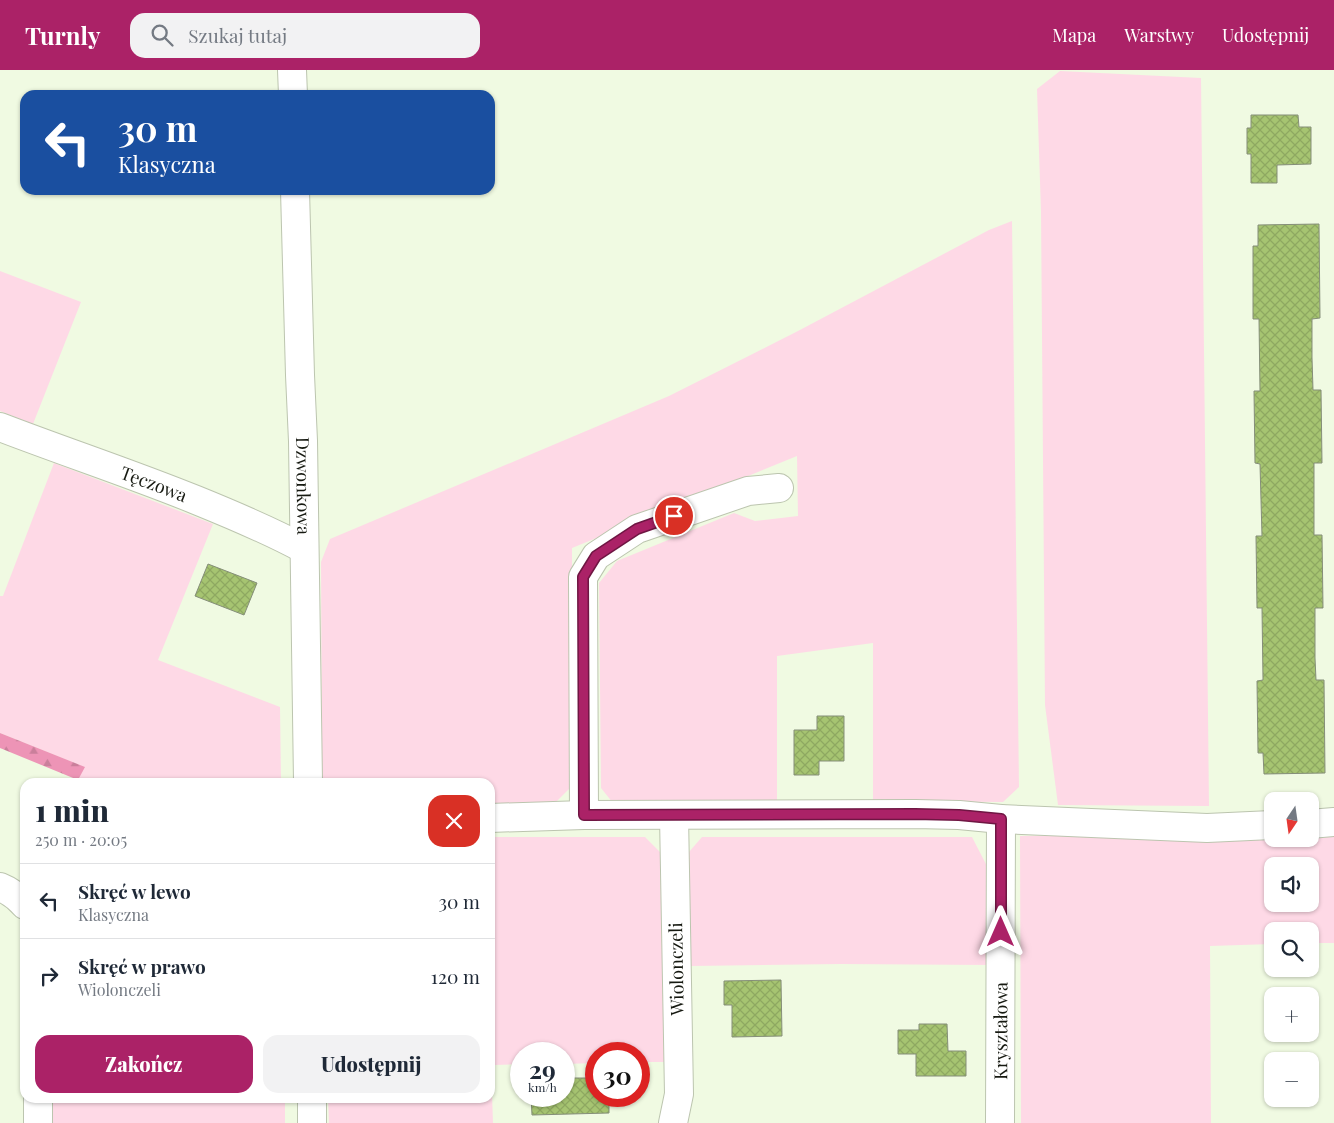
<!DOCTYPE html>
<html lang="pl">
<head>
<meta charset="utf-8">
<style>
	:root { --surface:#fff; --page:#f2f2f3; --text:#1f2937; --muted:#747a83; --line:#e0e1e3; --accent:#ab2267 }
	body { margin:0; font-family:"Playfair Display",serif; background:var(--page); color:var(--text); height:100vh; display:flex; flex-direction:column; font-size:19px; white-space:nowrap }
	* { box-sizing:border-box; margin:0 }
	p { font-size:16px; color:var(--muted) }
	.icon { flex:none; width:28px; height:28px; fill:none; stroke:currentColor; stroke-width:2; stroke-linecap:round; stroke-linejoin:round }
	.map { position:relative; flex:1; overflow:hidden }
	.sheet { position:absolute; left:20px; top:708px; width:475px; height:325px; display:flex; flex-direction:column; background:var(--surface); border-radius:15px; box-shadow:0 1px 4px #0004 }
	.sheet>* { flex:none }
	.hud { position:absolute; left:20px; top:20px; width:475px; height:105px; border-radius:15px; box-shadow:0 1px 4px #0004; background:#1a4fa0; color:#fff; overflow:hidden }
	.needle { width:32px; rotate:193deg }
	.controls { position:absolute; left:1264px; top:722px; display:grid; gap:10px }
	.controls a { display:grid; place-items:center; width:55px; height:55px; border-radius:10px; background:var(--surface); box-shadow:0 1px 4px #0004; font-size:25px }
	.speed { position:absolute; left:510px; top:972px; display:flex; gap:10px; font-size:25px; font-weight:700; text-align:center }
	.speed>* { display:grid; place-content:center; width:65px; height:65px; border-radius:50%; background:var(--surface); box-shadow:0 1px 4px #0004; line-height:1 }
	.speed small { font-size:12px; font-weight:400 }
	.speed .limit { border:8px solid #d22; background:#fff; color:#111 }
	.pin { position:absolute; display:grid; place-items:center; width:42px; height:42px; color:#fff; margin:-21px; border:2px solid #fff; border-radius:50%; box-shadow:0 1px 5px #0007 }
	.me { position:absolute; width:55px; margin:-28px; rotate:0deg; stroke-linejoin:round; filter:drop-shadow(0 0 4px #0008) }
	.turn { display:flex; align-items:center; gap:18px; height:105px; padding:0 15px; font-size:22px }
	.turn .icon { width:65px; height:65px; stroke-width:2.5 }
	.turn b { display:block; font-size:35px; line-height:42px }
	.round { display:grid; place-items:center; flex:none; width:52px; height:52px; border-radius:15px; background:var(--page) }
	.head { display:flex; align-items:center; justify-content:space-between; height:85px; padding:0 15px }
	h1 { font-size:30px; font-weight:800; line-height:38px }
	.button { display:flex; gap:10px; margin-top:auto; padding:10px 15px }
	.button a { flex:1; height:58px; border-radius:15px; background:var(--accent); color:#fff; font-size:20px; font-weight:800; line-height:58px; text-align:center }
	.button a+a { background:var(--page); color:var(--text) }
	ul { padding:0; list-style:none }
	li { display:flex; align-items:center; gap:15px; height:75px; padding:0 15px; border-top:1px solid var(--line) }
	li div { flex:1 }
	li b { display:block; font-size:19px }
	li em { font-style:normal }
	header { display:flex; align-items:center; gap:30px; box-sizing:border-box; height:70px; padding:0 25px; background:var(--accent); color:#fff }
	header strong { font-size:24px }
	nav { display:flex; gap:28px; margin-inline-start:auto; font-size:18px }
	.search { width:350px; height:45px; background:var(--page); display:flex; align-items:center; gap:12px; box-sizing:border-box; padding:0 18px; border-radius:15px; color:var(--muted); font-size:19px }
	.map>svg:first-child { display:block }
	.grass { fill:#fed9e6; fill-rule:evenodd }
	.forest { fill:url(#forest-firs) }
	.building { fill:url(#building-cross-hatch); stroke:#858e79 }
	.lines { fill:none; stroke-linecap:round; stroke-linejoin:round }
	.minor-casing { stroke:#bcc5af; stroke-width:30 }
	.minor { stroke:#fff; stroke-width:28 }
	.route-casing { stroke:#6f1643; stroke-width:12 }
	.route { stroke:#ab2267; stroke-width:9 }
	.labels { text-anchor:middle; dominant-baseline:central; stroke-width:4; stroke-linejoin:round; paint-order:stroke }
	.street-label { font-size:18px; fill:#161911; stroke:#fff }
</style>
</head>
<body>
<header>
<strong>Turnly</strong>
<div class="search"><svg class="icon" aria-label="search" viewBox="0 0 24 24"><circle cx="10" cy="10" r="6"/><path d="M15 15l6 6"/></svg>Szukaj tutaj</div>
<nav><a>Mapa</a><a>Warstwy</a><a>Udostępnij</a></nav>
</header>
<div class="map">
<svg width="1334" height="1053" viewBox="0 0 1334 1053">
	<defs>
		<pattern id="forest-firs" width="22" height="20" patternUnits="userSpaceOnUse" patternTransform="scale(1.25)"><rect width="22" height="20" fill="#ed94b6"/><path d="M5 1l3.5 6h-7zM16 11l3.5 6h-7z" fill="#ca7f9b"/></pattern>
		<pattern id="building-cross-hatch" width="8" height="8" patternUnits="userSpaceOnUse" patternTransform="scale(1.25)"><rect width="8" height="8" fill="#a6c471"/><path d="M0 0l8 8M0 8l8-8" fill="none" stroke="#8ea861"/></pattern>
	</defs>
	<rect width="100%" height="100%" fill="#f0fae2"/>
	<!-- grass -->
	<path class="grass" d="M1060 1 1201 8 1209 736 1058 735 1045 635 1041 142 1037 19Z
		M1012 151 1019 717 1003 732 873 731V573L777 586V731L613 733 601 718 599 513 617 491 734 443 755 451 798 446 797 386 572 478V716L554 734H490V712H322L321 492 330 469 669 326 798 261 989 160Z
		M0 201 81 232 33 354 0 341Z
		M54 393 213 454 158 590 280 637 281 712H77L84 697 0 663V526H3Z
		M1211 763 1272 764V769H1310V765L1334 766V873H1310V861H1272V874L1210 876 1211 1053H1021L1020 766ZM1272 796H1310V834H1272Z
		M490 767H645L660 782 664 992H639V984H596V993L564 994V984H521V994L495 995 493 917H490Z
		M702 767H972L989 800 990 895 841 894 691 896 689 782Z
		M490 995H491L493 1053H329L328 1028H490Z
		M53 1028H139V1029L285 1028V1053H53Z"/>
	<!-- forest -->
	<path class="forest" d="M0 663 85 697 78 710 0 678Z"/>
	<!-- building -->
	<path class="building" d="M1251 45H1298L1299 57H1311V94L1277 95V113H1251V84H1247V58H1251Z
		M1319 154 1320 248 1312 249V288L1313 320H1321L1322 393H1314V465H1322L1323 538H1315V588L1316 610H1324L1325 703 1264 704 1263 683H1258L1257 611 1263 610 1262 538H1257L1256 466H1262L1260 394 1255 393 1254 321H1260L1259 249H1253V176H1258V155Z
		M208 494 257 513 244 545 195 526Z
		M817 646H844V691H819V705H794V660H817Z
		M781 910 782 966 732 967V935H724V911Z
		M919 954H947L948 981H966V1006H916V984H898V960H919Z
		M564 1008H596V1026H609V1043L532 1045 531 1026H564Z"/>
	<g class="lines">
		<!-- minor casing -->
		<g class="minor-casing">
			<g id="minor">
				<path d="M292 0 293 25"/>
				<path id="s1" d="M295 120 300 305 303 371 308 712"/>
				<path id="s2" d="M0 357C65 382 132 404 196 430 233 445 269 460 304 479"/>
				<path d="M584 745 583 507 596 486 637 459 748 421 779 418"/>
				<path d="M490 748 584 745 915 744 959 745 1001 749 1207 758 1272 755"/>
				<path d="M1310 754 1334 752"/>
				<path d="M0 817C10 821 18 827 25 835"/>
				<path d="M38 1028V1053"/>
				<path d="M312 1053V1028"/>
				<path d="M673 1053 679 1024 674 745"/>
				<path id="s3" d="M1000 1053 1001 749"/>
			</g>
		</g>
		<!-- minor -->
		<use href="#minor" class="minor"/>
	</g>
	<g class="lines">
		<!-- route casing -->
		<g class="route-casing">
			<path id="route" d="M674 446 637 459 596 486 583 507 584 745 915 744 959 745 1001 749V862"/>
		</g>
		<!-- route -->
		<use href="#route" class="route"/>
	</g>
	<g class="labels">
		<!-- street labels -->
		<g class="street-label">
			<text stroke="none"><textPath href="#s2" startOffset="164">Tęczowa</textPath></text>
			<text stroke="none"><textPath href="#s1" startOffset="296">Dzwonkowa</textPath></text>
			<text transform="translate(676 899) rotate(-91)">Wiolonczeli</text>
			<text stroke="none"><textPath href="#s3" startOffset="92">Kryształowa</textPath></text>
		</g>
	</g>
</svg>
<div class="controls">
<a><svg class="needle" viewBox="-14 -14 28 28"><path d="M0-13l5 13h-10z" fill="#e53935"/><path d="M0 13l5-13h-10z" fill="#747a83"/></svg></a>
<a><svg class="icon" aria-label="sound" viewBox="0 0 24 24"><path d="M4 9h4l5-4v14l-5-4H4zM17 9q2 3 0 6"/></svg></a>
<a><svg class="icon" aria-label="search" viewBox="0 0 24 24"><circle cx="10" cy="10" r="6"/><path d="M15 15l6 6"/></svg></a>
<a>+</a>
<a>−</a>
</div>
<div class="speed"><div>29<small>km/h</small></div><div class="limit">30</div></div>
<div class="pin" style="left:674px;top:446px;background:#d93025"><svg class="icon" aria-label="arrive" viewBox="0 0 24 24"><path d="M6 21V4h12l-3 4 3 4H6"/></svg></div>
<svg class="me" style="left:1001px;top:862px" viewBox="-20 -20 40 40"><path d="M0-17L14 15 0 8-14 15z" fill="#ab2267" stroke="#fff" stroke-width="4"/></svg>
<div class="hud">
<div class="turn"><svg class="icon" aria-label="left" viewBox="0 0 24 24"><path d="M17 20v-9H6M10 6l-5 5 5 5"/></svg><div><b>30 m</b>Klasyczna</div></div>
</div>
<section class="sheet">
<div class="head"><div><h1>1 min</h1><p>250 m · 20:05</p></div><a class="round" style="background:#d93025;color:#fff"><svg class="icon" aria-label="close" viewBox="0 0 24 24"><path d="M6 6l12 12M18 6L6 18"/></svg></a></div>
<ul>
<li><svg class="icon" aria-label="left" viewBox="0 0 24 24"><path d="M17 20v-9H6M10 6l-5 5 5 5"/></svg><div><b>Skręć w lewo</b><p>Klasyczna</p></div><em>30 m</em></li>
<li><svg class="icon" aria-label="right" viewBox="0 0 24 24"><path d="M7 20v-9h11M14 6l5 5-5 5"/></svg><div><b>Skręć w prawo</b><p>Wiolonczeli</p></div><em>120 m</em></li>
</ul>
<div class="button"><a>Zakończ</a><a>Udostępnij</a></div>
</section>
</div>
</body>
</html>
